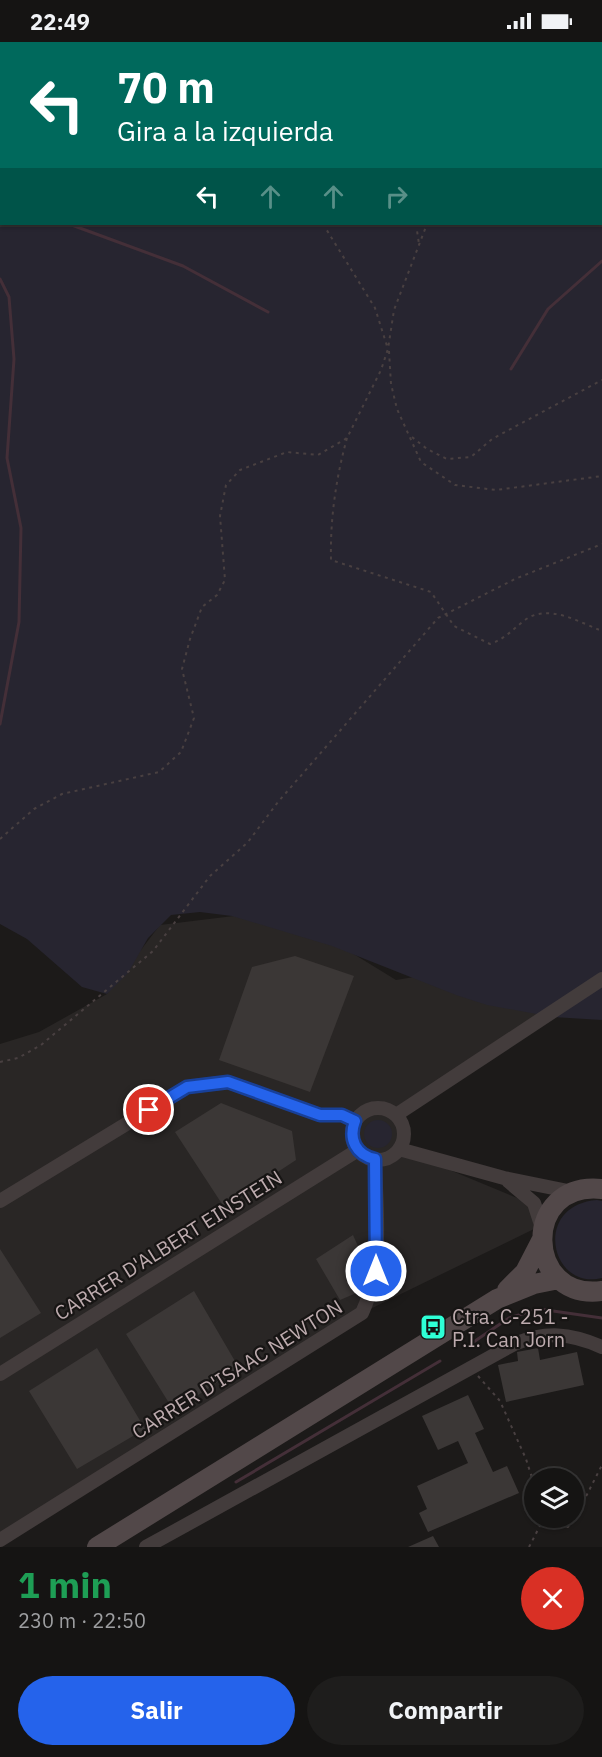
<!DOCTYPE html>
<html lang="es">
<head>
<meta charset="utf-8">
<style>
	:root { --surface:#151413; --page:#1e1d1c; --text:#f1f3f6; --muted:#9d9ea0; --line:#343333; --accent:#2563eb }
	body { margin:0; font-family:"IBM Plex Sans",sans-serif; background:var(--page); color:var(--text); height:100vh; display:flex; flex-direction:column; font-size:22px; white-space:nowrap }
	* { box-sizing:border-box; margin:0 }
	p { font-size:20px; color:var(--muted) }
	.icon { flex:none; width:33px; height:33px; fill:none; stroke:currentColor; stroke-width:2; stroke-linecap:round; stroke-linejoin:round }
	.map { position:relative; height:1505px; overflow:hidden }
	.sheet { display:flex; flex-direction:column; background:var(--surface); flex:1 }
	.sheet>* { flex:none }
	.banner { position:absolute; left:0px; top:0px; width:603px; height:183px; box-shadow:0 2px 4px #0004,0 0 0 2px var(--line); background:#00695c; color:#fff; overflow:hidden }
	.tools { position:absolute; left:524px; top:1426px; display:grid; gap:12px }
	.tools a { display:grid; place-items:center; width:60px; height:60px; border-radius:50%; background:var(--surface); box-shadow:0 2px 4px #0004,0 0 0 2px var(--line); font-size:30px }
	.pin { position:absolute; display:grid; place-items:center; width:51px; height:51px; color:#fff; margin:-26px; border:3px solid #fff; border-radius:50%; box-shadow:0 2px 6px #0007 }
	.me { position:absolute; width:66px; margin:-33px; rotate:0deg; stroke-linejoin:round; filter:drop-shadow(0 0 4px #0008) }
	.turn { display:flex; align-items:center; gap:21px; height:126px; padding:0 18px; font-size:27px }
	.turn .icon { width:78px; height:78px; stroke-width:2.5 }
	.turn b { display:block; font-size:42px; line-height:51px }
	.lanes { display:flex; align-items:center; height:57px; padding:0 18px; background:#0003; justify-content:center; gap:30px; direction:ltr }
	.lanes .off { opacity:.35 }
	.round { display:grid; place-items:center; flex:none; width:63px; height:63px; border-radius:32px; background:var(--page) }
	.head { display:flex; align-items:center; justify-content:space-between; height:102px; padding:0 18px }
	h1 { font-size:36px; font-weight:700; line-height:45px; color:#1e9e55 }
	.cta { display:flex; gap:12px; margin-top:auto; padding:12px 18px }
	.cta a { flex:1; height:69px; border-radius:36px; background:var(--accent); color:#fff; font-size:24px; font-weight:700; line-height:69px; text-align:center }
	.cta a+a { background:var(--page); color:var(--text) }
	.status { display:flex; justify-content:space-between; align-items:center; height:42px; padding:0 30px; background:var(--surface); direction:ltr }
	.status svg { height:16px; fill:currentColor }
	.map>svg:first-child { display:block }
	.built { fill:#292625 }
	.green { fill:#272530; fill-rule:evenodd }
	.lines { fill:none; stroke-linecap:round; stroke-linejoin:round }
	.stream { stroke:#442f38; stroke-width:3 }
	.building { fill:#3b3736 }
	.path { stroke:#494041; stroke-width:2; stroke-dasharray:3 4.5; stroke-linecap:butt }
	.street { stroke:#433c3c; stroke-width:14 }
	.secondary { stroke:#524849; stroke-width:20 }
	.route-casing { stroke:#184099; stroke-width:15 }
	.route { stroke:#2563eb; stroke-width:10 }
	.labels { text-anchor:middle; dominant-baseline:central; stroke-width:4.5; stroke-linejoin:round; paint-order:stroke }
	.street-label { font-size:20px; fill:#bdabae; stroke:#171514 }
	.poi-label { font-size:20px; fill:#bdabae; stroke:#171514; text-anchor:start }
</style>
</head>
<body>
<div class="status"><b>22:49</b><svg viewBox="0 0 49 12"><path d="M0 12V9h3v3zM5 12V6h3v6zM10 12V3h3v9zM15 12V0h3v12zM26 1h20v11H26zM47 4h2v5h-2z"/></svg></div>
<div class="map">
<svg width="602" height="1505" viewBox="0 0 602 1505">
	<rect width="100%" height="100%" fill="#1c1a19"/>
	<!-- built -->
	<path class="built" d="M282 868 396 938 559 911 602 927 396 1073 399 1107 527 1160 536 1186 362 1271 0 1496V1002L39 990 107 952 160 883Z"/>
	<!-- green -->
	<path class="green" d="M0 0H602V978L553 975 487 963 456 953 332 904 232 874 200 870 171 873 148 896 128 931 107 952 82 945 27 897 0 882ZM2 2H602V182H2Z
		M364 1092a14 14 0 1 1 28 0a14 14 0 1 1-28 0Z
		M597 1158 602 1159V1236C550 1249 532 1163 597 1158Z"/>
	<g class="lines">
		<!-- stream -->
		<path class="stream" d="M0 154 2 155
			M69 182 183 224 268 270
			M0 237 9 255 14 317 7 416 21 486 19 580 0 682
			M511 327 548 267 602 219
			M472 1301 509 1276 539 1267 602 1276
			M236 1440 440 1319"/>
	</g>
	<!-- building -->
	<path class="building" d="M295 914 354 934 310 1050 219 1018 252 925Z
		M221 1061 292 1089 296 1118 224 1165 175 1090Z
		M353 1193 366 1222 365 1233 361 1249 340 1258 316 1217Z
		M0 1207 41 1271 0 1296Z
		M194 1249 239 1326 174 1369 126 1292Z
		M97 1306 145 1387 77 1427 29 1349Z
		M538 1306 540 1318 577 1310 584 1343 506 1360 498 1323 518 1319 517 1310Z
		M468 1353 484 1387 475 1391 493 1430 507 1424 519 1451 428 1490 419 1471 427 1467 417 1444 468 1421 458 1399 438 1408 422 1374Z
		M433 1494 439 1505H408Z"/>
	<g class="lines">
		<!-- path -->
		<path class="path" d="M159 0 162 2
			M457 0V2
			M322 2 323 0
			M332 2 333 0
			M453 2 454 0
			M0 71 2 73
			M323 182 375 266 387 304
			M416 182 419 202
			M389 309 391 342 397 367 421 420 455 443 496 448 602 434
			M412 395 427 407 447 417 471 415 492 397 602 338
			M347 396C336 436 330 477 331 518L431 550 454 584 490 602C505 597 513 587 525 578 548 561 579 580 602 589
			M0 797 34 767 62 752 159 730 181 710 194 676 182 627 190 597 202 565 217 553 225 538 220 474 226 443 240 428 287 410 318 413 347 396 381 328 388 307 394 268 427 182
			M0 1020 18 1016 41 1003 153 909 210 834 248 800 278 760 438 576 515 537 602 502
			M478 1334 500 1359 526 1417 534 1442
			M545 1478 568 1485 575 1476 602 1423
			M529 1505 544 1476"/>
		<!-- street -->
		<path class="street" d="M352 1092a26 26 0 1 1 52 0a26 26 0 1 1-52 0Z
			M396 1073 602 937
			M399 1107 504 1136 573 1150
			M508 1139 534 1161 542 1186
			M0 1159 187 1045 228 1040 320 1073H342L355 1079
			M0 1332 358 1108
			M0 1498 362 1271C384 1224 376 1168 375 1117
			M146 1505 514 1302C546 1289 570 1291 602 1305"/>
		<!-- secondary -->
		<path class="secondary" d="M602 1147C521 1138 524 1259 602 1249
			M507 1248 525 1230 541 1199
			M97 1505 497 1257 534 1242 559 1237"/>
	</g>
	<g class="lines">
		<!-- route casing -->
		<g class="route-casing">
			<path id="route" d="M149 1068 187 1045 228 1040 320 1073H342L355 1079C348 1097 356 1113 375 1117L376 1229"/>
		</g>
		<!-- route -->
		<use href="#route" class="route"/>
	</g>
	<!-- icons -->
	<defs>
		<g id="bus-square" transform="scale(1.35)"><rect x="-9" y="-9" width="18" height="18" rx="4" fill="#2effd6" stroke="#171514"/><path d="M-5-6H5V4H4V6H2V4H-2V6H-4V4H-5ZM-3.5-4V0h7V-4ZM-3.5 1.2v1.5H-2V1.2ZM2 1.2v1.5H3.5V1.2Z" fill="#111"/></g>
	</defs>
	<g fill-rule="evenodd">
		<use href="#bus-square" x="433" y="1285"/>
	</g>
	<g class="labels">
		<!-- street labels -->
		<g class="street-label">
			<text transform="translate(168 1203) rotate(-32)">CARRER D'ALBERT EINSTEIN</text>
			<text transform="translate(237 1327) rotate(-32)">CARRER D'ISAAC NEWTON</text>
		</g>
		<!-- poi labels -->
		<g class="poi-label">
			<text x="452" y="1274">Ctra. C-251 -<tspan x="452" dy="23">P.I. Can Jorn</tspan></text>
		</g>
	</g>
</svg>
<div class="tools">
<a><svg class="icon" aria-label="layers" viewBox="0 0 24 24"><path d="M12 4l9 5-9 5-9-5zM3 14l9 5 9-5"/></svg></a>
</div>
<div class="pin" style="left:149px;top:1068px;background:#d93025"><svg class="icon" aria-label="arrive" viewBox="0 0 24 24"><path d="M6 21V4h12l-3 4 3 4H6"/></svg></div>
<svg class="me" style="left:376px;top:1229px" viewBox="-20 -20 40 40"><circle r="17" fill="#2563eb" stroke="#fff" stroke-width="3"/><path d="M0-11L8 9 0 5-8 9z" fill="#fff"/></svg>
<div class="banner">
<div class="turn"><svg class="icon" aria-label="left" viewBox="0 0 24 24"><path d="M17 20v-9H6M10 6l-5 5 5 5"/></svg><div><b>70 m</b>Gira a la izquierda</div></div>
<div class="lanes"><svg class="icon" aria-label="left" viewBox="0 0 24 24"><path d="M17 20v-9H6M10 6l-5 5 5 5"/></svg><svg class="icon off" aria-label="ahead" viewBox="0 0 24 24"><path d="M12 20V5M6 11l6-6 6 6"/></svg><svg class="icon off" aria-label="ahead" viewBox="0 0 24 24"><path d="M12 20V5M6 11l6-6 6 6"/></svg><svg class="icon off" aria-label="right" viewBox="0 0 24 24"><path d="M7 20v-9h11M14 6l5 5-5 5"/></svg></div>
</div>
</div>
<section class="sheet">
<div class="head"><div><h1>1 min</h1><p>230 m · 22:50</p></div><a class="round" style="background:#d93025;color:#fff"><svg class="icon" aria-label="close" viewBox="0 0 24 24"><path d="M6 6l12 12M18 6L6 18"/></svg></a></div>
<div class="cta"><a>Salir</a><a>Compartir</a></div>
</section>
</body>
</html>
